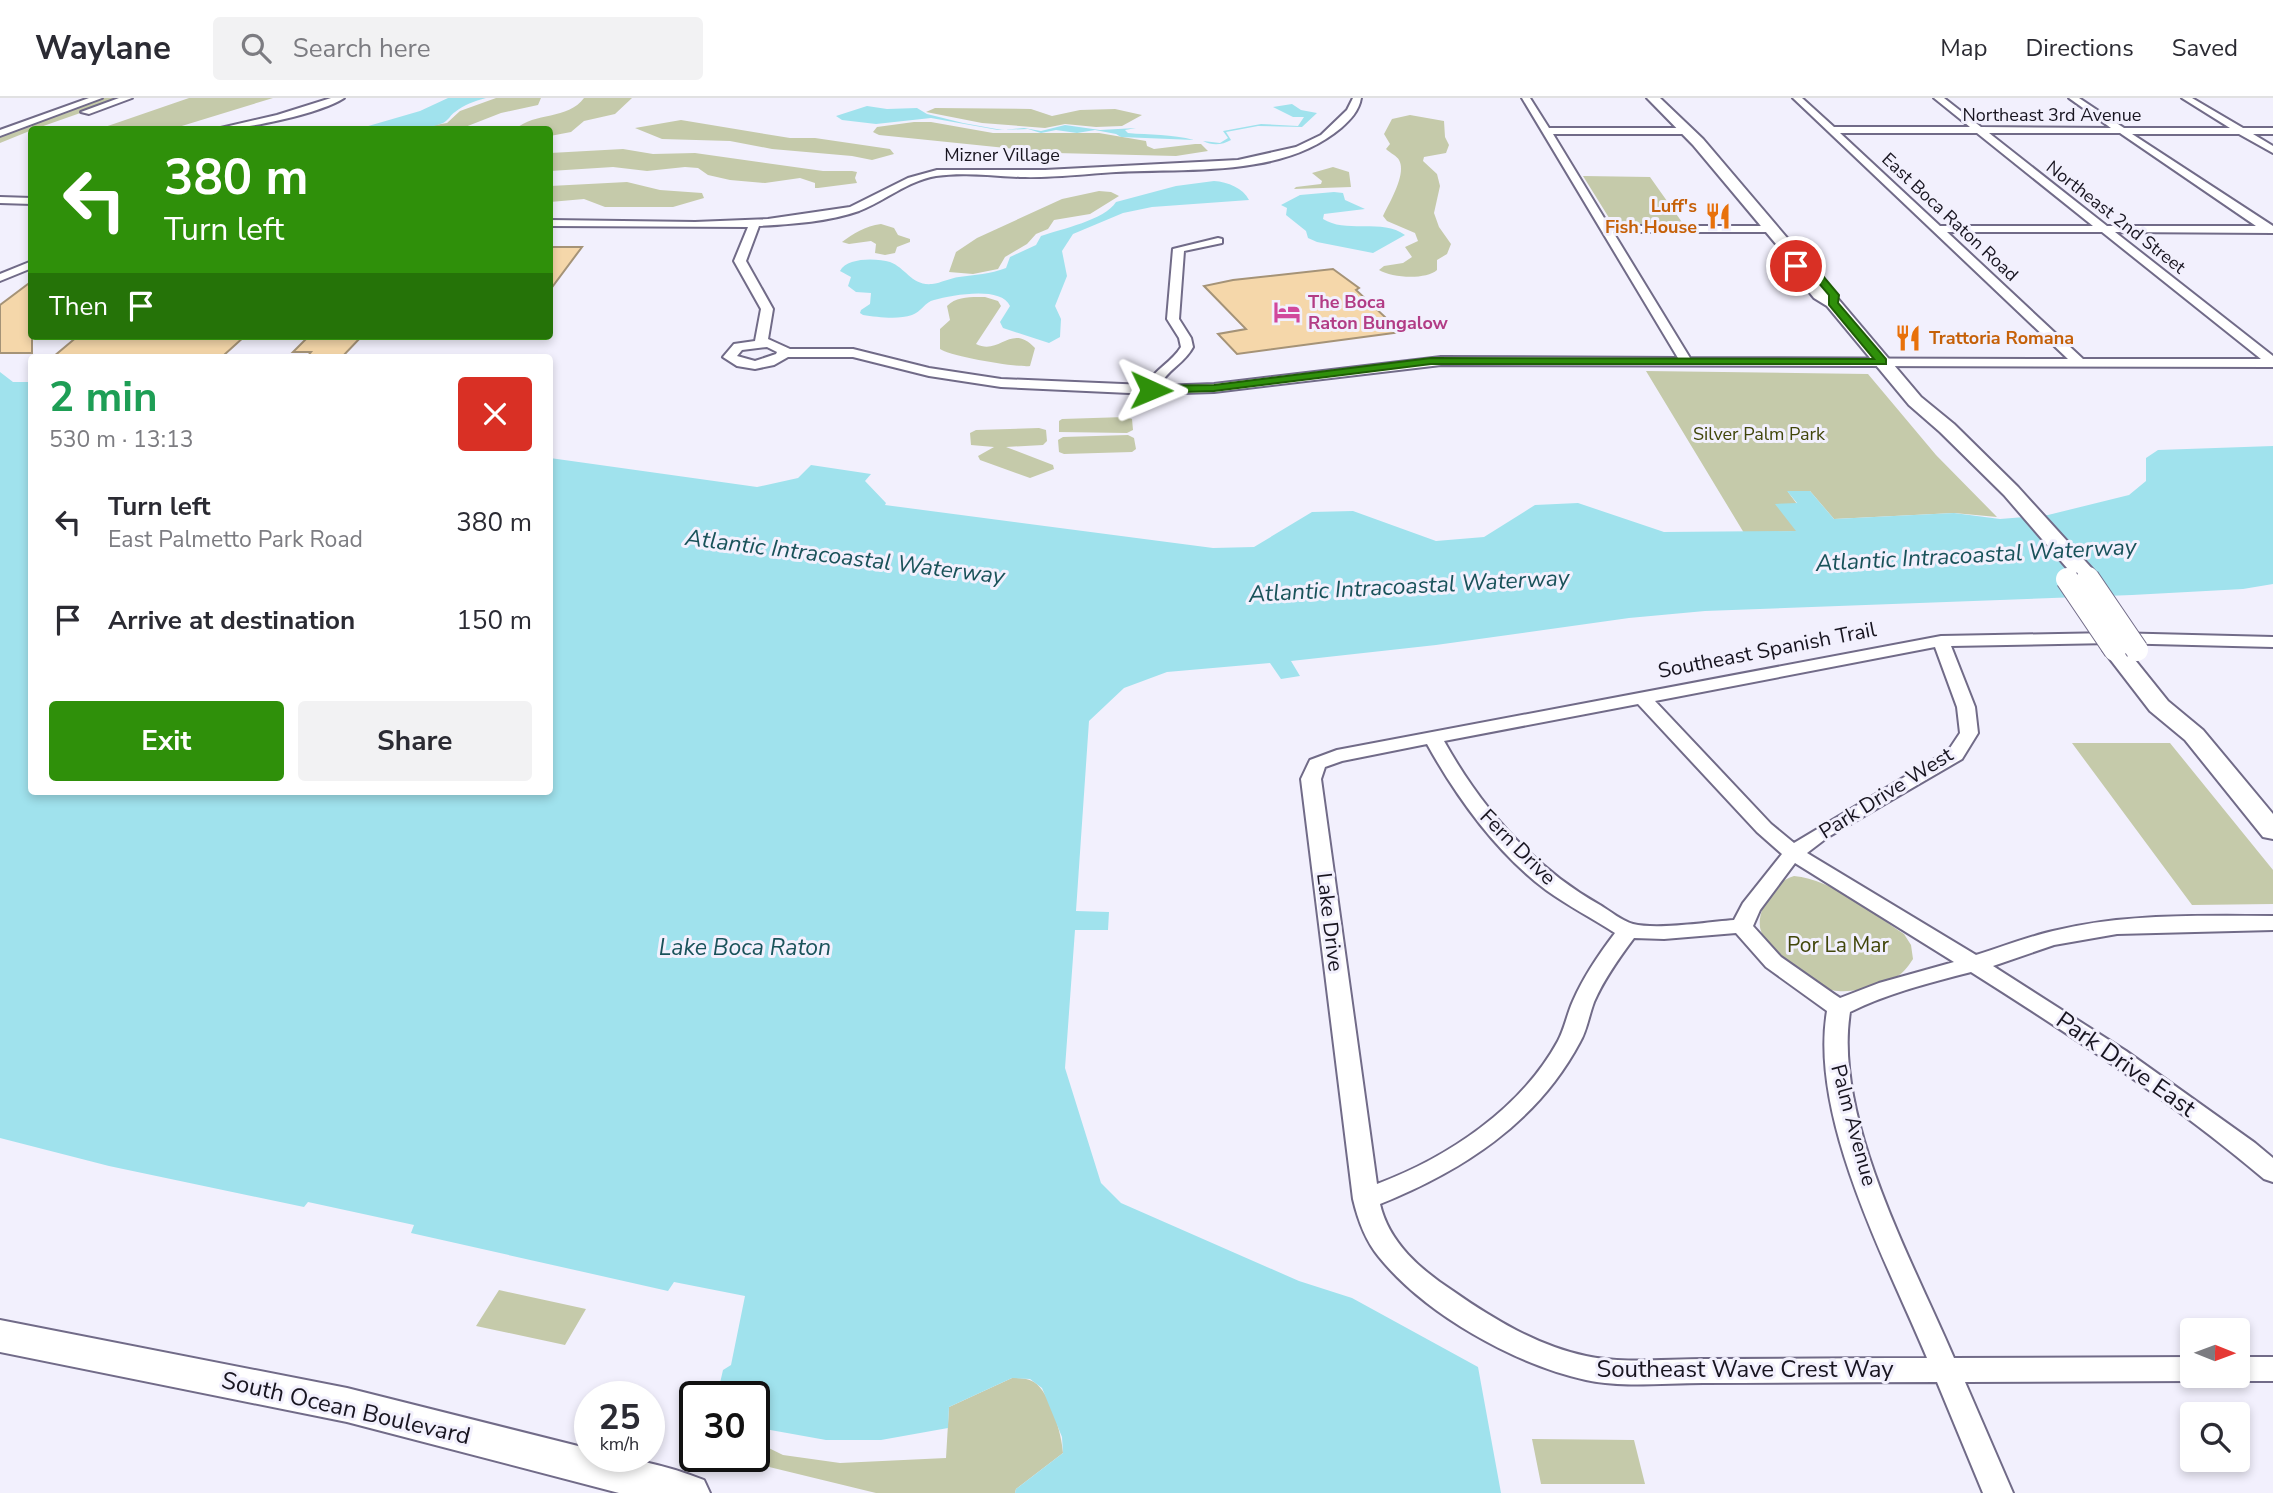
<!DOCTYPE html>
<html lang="en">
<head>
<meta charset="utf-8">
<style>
	:root { --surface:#fff; --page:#f2f2f3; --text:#2b2b33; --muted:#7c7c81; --line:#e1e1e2; --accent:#2f900a }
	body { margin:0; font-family:"Nunito Sans",sans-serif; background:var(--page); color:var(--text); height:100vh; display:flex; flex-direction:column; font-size:26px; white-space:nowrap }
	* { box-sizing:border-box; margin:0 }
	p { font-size:23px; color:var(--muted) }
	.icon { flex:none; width:38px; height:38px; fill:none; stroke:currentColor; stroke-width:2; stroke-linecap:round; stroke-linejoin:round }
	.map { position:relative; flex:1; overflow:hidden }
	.drawer { position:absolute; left:28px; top:256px; width:525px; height:441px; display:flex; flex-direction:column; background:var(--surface); border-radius:7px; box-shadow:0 4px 10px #0003 }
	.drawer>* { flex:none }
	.banner { position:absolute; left:28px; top:28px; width:525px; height:214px; border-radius:7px; box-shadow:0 4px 10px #0003; background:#2f900a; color:#fff; overflow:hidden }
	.needle { width:46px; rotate:91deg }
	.fabs { position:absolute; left:2180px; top:1220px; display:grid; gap:14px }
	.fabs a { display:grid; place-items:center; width:70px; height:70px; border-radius:7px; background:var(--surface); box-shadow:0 4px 10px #0003; font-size:35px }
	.speed { position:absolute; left:574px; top:1283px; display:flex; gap:14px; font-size:35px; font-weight:700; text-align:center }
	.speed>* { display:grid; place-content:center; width:91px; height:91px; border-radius:50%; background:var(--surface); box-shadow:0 4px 10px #0003; line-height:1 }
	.speed small { font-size:18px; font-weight:400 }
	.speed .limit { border:4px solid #111; border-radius:10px; background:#fff; color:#111 }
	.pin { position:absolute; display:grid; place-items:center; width:60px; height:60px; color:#fff; margin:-30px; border:4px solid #fff; border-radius:50%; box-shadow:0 2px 7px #0007 }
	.me { position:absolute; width:77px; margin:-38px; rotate:91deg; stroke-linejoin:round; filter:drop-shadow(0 0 5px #0008) }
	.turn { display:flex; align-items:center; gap:24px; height:147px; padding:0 21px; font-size:32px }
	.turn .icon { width:91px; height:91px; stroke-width:2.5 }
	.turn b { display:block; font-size:49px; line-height:60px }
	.then { display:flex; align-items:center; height:66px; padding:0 21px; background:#0003; gap:14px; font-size:26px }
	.round { display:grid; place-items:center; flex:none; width:74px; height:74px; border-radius:7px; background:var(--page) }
	.overview { display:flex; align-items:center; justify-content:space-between; height:119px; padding:0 21px }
	h1 { font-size:42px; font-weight:700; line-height:52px; color:#1e9e55 }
	.primary-button { display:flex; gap:14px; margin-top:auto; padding:14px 21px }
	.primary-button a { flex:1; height:80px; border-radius:7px; background:var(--accent); color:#fff; font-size:28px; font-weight:700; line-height:80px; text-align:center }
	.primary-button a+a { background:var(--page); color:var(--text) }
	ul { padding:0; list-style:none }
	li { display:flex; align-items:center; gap:21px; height:98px; padding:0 21px }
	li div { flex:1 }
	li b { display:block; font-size:26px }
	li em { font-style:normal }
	header { display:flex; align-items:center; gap:42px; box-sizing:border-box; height:98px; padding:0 35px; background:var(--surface); border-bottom:2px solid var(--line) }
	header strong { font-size:33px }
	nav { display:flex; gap:38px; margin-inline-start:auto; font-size:24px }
	.search { width:490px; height:63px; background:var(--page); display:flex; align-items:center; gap:18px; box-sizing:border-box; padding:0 24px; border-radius:7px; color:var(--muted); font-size:26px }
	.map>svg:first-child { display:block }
	.green { fill:#c5caaa }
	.water { fill:#a0e2ed }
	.building { fill:#f5d7aa; stroke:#a59377; stroke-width:2 }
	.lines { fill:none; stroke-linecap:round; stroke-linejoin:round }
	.minor-casing { stroke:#716b88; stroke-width:4 }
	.major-casing { stroke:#716b88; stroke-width:4 }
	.minor { fill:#fff; fill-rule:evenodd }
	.major { fill:#fff; fill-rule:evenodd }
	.major-bridge-casing { stroke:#716b88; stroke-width:24; stroke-linecap:butt }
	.major-bridge { stroke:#fff; stroke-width:22 }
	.route { fill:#2f900a; stroke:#1f5e06; stroke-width:2 }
	.labels { text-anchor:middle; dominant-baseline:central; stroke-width:6; stroke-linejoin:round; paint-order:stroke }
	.far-street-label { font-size:18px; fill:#181520; stroke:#f2f0fd }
	.far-food-label { font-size:18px; font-weight:bold; fill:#c56008; stroke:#f2f0fd; text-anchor:end }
	.far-hotel-label { font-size:18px; font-weight:bold; fill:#b23c85; stroke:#f2f0fd; text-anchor:start }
	.far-park-label { font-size:18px; fill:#41460a; stroke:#f2f0fd }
	.street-label { font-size:21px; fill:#181520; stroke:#f2f0fd }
	.park-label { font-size:21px; fill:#41460a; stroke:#f2f0fd }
	.water-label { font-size:23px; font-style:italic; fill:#19525a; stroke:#f2f0fd }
	.near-street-label { font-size:24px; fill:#181520; stroke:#f2f0fd }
</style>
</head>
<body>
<header>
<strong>Waylane</strong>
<div class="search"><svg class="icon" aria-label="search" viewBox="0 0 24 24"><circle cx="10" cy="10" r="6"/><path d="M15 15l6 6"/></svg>Search here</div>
<nav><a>Map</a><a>Directions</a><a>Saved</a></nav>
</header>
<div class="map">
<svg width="2273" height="1395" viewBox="0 0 2273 1395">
	<rect width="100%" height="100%" fill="#f2f0fd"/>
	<!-- green -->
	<path class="green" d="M104 0H123L32 32 0 45V37Z
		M189 0H273L172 31H99Z
		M496 0H541L538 7 501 15 460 31H412L447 25 460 13Z
		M584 0H632L615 16 584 23 571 34 550 38V32L516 31C534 14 568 22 584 0Z
		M935 10 1031 11 1052 18 1080 12 1115 11 1142 17 1122 28 1096 29 1065 26 1045 30 982 25 926 14Z
		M1410 17 1444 23 1445 39 1449 47 1446 55 1424 59 1423 63 1437 76 1440 88 1434 115 1439 129 1451 146 1447 156 1437 162V172C1426 182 1392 180 1379 172L1384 168 1403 165 1412 159 1405 149 1418 143 1415 135 1387 123 1383 118C1389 105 1407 76 1399 62 1397 58 1390 55 1386 51L1390 46 1384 36 1392 21Z
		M681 22 790 40H815L890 51 894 56 872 62 852 58 772 51 730 43 662 41 635 30Z
		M914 24H931L993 35H1099L1146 43 1147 48 1154 51 1195 46H1201L1208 53 1176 58 1056 55 879 37 873 34 877 29Z
		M623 51 653 56 695 55 823 73H852L857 74 855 80 857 85 818 90H815V85L800 80 765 85 730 82 708 77 698 70 685 69 647 73 613 69 550 73V55Z
		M1333 69 1349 74 1351 89 1294 91 1296 89 1321 86 1322 83 1312 75Z
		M1583 78 1650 79 1684 127H1622L1611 123Z
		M627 84 660 92 702 95 704 100 673 109H605L584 101 550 104V88Z
		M1099 93 1111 94 1119 98 1090 116 1054 122 1048 131 1036 136 1027 146 1005 159 998 171 973 176 949 174 956 154 977 140 1062 101Z
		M881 126 894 130 898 137 910 141V144L897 149 895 155 885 157 875 155 876 146 871 143 849 146 842 144C853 136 865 128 881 126Z
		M985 199 998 203 1001 208 976 246C1000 258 1011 224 1035 250L1030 268C1018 270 949 258 940 251V231L950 222 947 208C957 198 971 199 985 199Z
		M1646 273 1868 276 1936 357 1997 419 1954 415 1834 421 1810 393 1788 394 1797 406H1776L1797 433 1744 435Z
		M1125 319 1132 321 1133 332 1127 335 1059 334V323L1062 321Z
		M1039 330 1046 332 1047 343 1043 347 1006 349 1053 367 1054 371 1030 380 980 362 978 358 994 349 971 347 970 335 976 332Z
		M1128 337 1134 340 1136 351 1132 354 1064 356 1059 354 1058 342 1063 339Z
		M2072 645H2170L2273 772V806L2192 807Z
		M1794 778C1834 782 1870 814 1904 836L1911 847 1913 861C1901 880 1895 880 1875 887 1864 891 1851 894 1838 893 1814 892 1767 856 1761 833 1757 822 1763 807 1769 798 1776 788 1782 782 1794 778Z
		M499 1192 586 1211 565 1247 476 1228Z
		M1012 1280C1019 1280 1027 1280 1034 1284 1050 1294 1062 1337 1063 1355L1016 1391 1015 1395H876L724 1358H754V1343L783 1357 840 1365 946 1360 949 1309Z
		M1532 1341 1634 1342 1645 1386H1541Z"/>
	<!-- water -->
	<path class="water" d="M448 0H486C474 3 464 7 455 14 451 16 449 22 443 25 418 35 385 32 358 31L420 13Z
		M1292 6 1301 12 1317 15 1302 29 1258 28 1226 34 1231 42C1222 47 1213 48 1203 43L1220 45 1228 40 1223 33 1261 26 1298 28 1304 19H1293L1273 9Z
		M867 8 887 11 917 10 927 16 963 25 1002 32 1024 30 1041 33 1065 27 1100 32 1136 30 1125 32 1128 35C1149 37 1172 36 1194 42L1121 39 1116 36 1095 32 1077 35 1056 32 1041 35 1028 31 998 32 931 20 876 26 842 22 836 18Z
		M1214 83C1228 84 1243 90 1249 102L1152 109 1123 115 1073 136 1062 153 1067 178 1055 208 1061 221 1060 239 1049 245 1003 230 1000 224 1010 208C1001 188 953 197 934 202 925 204 921 214 912 217 898 222 877 219 863 217L860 215 861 212 870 206 871 195 856 194 848 188 851 179 840 173C847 159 877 160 890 164 906 170 912 188 932 186 941 185 950 180 959 179 975 177 990 176 1006 170L1010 159 1036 147 1041 138C1061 131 1105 122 1116 104L1176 88Z
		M1334 94 1343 95 1345 102 1365 111 1324 116 1323 121C1347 136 1382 120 1405 137L1373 155 1317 144 1308 140 1306 133 1286 117 1287 110 1281 107 1300 97Z
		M0 274 13 284H31L32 693H550V360L757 389 798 380 811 367 871 376 865 383 886 405 885 407 1213 450 1254 449 1312 414 1353 413 1436 443 1484 439 1535 407 1578 405 1664 434 1796 433 1775 406 1797 405 1787 393H1810L1834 421 1954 415 2000 421 2048 417 2129 397 2146 383V360L2158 352 2273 348V486L2243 491 2132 497 1705 513 1629 520 1436 547 1291 563 1300 578 1281 581 1270 565 1167 574 1124 590 1089 623 1076 813 1109 814 1108 832H1075L1065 970 1101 1085 1121 1105 1299 1183 1352 1200 1478 1269 1501 1395H1015L1016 1391 1063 1355 1062 1339 1042 1290 1030 1281 1012 1280 949 1309 948 1330 881 1342H826L754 1329V1298H717L723 1272 731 1267 745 1198 674 1184 668 1193 411 1135 414 1127 308 1104 304 1109 109 1068 0 1040Z"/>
	<!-- building -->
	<path class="building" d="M550 149H582L550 192Z
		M1333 171 1359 190 1356 192 1401 234 1237 256 1218 236 1246 231 1204 188 1233 182Z
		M32 183V255H0V207Z
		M78 238H245L224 257 53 259Z
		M309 238H362L342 259H307L311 254H293Z"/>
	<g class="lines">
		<!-- minor casing -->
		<g class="minor-casing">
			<path id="minor" d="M89 0H102L0 38V32Z
				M119 0H132L89 16 81 14Z
				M331 0H344C320 16 242 32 212 32L277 17Z
				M1353 0H1361C1359 13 1350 22 1341 30 1282 80 1188 70 1116 74 1084 76 1052 80 1020 79 992 78 964 74 936 78 907 83 885 103 859 113 828 124 791 126 759 128L746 163 773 211 768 241 790 251H853L929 270 1001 281 1146 287C1155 271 1172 264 1181 249L1179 240 1167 221 1173 151 1218 140 1222 141V145L1184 153 1179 221 1191 240 1193 249C1185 265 1167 272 1159 288L1214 286 1441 259 1678 260 1522 0H1530L1549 30H1688L1693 33 1688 36H1553L1609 128H1771L1776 131 1771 134H1613L1690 260 2068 261 1793 0H1802L1834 29H1970L1934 0H1944L1981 29 2111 30 2069 0H2079L2124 30H2230L2182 0H2192L2243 30H2273V36H2253L2273 48V55L2239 36H2132L2273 128V135L2115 134 2273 258V269L1441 267 1214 294 1151 296 1001 289 929 278 853 259H788L774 267 755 271 737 268 723 259 734 246 755 243 761 211 734 163 748 129 550 128V122L695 124 768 121 850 109 908 80 937 72H1045L1238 62 1296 49 1321 37 1347 12ZM1840 35H1977L2093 128H1940ZM1989 35H2120L2256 128H2107ZM1947 134H2102L2261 261H2083ZM767 249 777 254 776 256 755 263 737 258 742 252Z
				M0 99 32 100V106L0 105Z
				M32 163V170L0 183V176Z
				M2112 535 2273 539V549L2112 545 1951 548 1975 609 1978 635 1962 661 1828 739 1807 755 1976 857C2002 849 2027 839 2053 833 2125 815 2200 818 2273 818V832L2117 836 2054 847 1993 868 2126 953 2255 1045 2273 1060V1084L2264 1081C2173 1004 2072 938 1971 874 1929 885 1888 895 1850 914 1833 1020 1913 1164 1954 1260L2193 1259V1278H2204L2203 1279 2193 1283 1965 1284 2013 1395H1983L1937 1284C1859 1284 1781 1285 1703 1285 1665 1285 1623 1290 1586 1282 1514 1266 1425 1216 1379 1159 1365 1142 1358 1122 1353 1101L1301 681 1310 662 1337 652 1941 538ZM1935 549 1957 609 1960 635 1948 653 1794 745 1771 726 1655 603ZM1638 606 1757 734 1782 756 1743 805 1734 822C1708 824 1657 832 1633 826 1622 823 1610 813 1600 807 1533 769 1482 711 1444 643ZM1427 646C1457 700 1497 755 1546 792 1568 808 1592 820 1615 835 1599 856 1584 878 1573 903 1567 916 1565 930 1558 943 1521 1011 1447 1060 1377 1086L1321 681 1325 669 1342 663ZM1795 765 1954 864 1879 885 1840 900 1834 896 1781 859 1753 828 1760 812ZM1736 835 1766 869 1827 913C1809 1020 1886 1162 1927 1260 1852 1260 1778 1261 1703 1261 1666 1261 1623 1266 1586 1258 1538 1248 1493 1221 1453 1193 1421 1172 1389 1145 1380 1106 1462 1073 1537 1025 1580 944 1587 932 1589 917 1594 904 1604 881 1619 860 1634 840L1664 841Z
				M2238 1259H2273V1283H2238L2228 1279 2227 1278H2238Z"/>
		</g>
		<!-- major casing -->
		<g class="major-casing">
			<path id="major" d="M1647 0H1660L1703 41 1805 161 1816 165 1821 172 1819 175 1811 176 1826 194 1839 202 1921 299 1954 326 2018 389 2096 475 2099 480 2096 485H2080L2004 397 1940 334 1909 307 1827 208 1814 200 1788 168 1791 164 1693 47Z
				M2115 545 2123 547 2168 603 2203 632 2273 716V741L2263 739 2185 642 2150 613 2103 552 2107 547Z
				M0 1222 347 1290 590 1351V1358C628 1358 668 1368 704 1382L710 1395H619L347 1324 0 1254Z"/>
		</g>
		<!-- minor -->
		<use href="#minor" class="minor"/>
		<!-- major -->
		<use href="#major" class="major"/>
		<!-- major-bridge casing -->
		<g class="major-bridge-casing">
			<path id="major-bridge" d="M2088 480 2137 552
				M2067 481 2115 552"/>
		</g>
		<!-- major-bridge -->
		<use href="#major-bridge" class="major-bridge"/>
	</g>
	<!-- route -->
	<path class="route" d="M1798 161 1813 166 1839 197 1838 205 1886 261V266H1431L1214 293 1151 295 1145 292 1151 288 1214 287 1431 260 1874 261 1829 207V197L1806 170H1792V166Z"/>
	<!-- icons -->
	<defs>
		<g id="restaurant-bare" transform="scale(2.1)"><path d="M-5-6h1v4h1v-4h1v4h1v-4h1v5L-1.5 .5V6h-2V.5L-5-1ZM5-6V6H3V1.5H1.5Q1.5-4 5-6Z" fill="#e8710a" stroke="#f2f0fd" stroke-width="2.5" paint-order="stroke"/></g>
		<g id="hotel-bare" transform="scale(2.1)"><path d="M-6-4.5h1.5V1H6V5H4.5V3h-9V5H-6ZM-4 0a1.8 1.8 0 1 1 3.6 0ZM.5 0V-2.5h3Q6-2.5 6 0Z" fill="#d1479c" stroke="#f2f0fd" stroke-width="2.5" paint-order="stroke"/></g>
	</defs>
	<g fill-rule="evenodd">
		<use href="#restaurant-bare" x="1718" y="118"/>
		<use href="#hotel-bare" x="1287" y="214"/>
		<use href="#restaurant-bare" x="1908" y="240"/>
	</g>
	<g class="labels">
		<!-- far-street labels -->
		<g class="far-street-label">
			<text x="2052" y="17">Northeast 3rd Avenue</text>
			<text x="1002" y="57">Mizner Village</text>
			<text transform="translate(1950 119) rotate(43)">East Boca Raton Road</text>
			<text transform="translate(2116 119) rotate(38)">Northeast 2nd Street</text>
		</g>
		<!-- far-food labels -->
		<g class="far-food-label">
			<text x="1697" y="108">Luff's<tspan x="1697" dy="21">Fish House</tspan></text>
			<text x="1929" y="240" text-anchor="start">Trattoria Romana</text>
		</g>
		<!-- far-hotel labels -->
		<g class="far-hotel-label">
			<text x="1308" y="204">The Boca<tspan x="1308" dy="21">Raton Bungalow</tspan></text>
		</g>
		<!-- far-park labels -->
		<g class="far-park-label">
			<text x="1759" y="336">Silver Palm Park</text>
		</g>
		<!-- street labels -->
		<g class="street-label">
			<text transform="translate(1767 552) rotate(-11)">Southeast Spanish Trail</text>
			<text transform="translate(1886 695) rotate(-32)">Park Drive West</text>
			<text transform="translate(1518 749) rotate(45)">Fern Drive</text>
			<text transform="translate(1330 824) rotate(83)">Lake Drive</text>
			<text transform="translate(1854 1027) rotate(75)">Palm Avenue</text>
		</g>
		<!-- park labels -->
		<g class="park-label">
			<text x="1838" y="847">Por La Mar</text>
		</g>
		<!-- water labels -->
		<g class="water-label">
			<text transform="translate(1976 457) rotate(-3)">Atlantic Intracoastal Waterway</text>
			<text transform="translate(845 459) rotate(7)">Atlantic Intracoastal Waterway</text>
			<text transform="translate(1409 488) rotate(-3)">Atlantic Intracoastal Waterway</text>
			<text x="745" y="849">Lake Boca Raton</text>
		</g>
		<!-- near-street labels -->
		<g class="near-street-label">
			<text transform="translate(2126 966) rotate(35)">Park Drive East</text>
			<text x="1745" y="1271">Southeast Wave Crest Way</text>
			<text transform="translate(346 1310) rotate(13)">South Ocean Boulevard</text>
		</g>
	</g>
</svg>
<div class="fabs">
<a><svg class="needle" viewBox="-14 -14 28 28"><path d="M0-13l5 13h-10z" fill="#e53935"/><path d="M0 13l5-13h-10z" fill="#7c7c81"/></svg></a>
<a><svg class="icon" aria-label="search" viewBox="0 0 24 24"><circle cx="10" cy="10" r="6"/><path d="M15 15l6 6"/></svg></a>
</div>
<div class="speed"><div>25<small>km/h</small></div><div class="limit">30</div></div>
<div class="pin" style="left:1796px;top:168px;background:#d93025"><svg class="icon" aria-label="arrive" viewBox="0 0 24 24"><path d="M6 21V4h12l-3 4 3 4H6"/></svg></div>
<svg class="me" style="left:1151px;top:292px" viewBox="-20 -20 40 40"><path d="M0-17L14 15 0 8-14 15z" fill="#2f900a" stroke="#fff" stroke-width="4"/></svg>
<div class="banner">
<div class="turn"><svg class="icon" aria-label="left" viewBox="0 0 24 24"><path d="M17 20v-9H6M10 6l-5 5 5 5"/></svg><div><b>380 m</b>Turn left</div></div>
<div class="then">Then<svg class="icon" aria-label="arrive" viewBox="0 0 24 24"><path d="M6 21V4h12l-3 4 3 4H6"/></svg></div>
</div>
<section class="drawer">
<div class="overview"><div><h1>2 min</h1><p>530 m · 13:13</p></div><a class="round" style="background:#d93025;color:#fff"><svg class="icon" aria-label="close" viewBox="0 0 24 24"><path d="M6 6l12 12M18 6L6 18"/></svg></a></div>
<ul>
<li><svg class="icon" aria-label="left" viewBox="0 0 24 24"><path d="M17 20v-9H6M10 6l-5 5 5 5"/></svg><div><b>Turn left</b><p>East Palmetto Park Road</p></div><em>380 m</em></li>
<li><svg class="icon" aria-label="arrive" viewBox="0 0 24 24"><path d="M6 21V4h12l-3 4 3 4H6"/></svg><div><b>Arrive at destination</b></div><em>150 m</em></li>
</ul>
<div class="primary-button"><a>Exit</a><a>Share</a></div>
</section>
</div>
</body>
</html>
